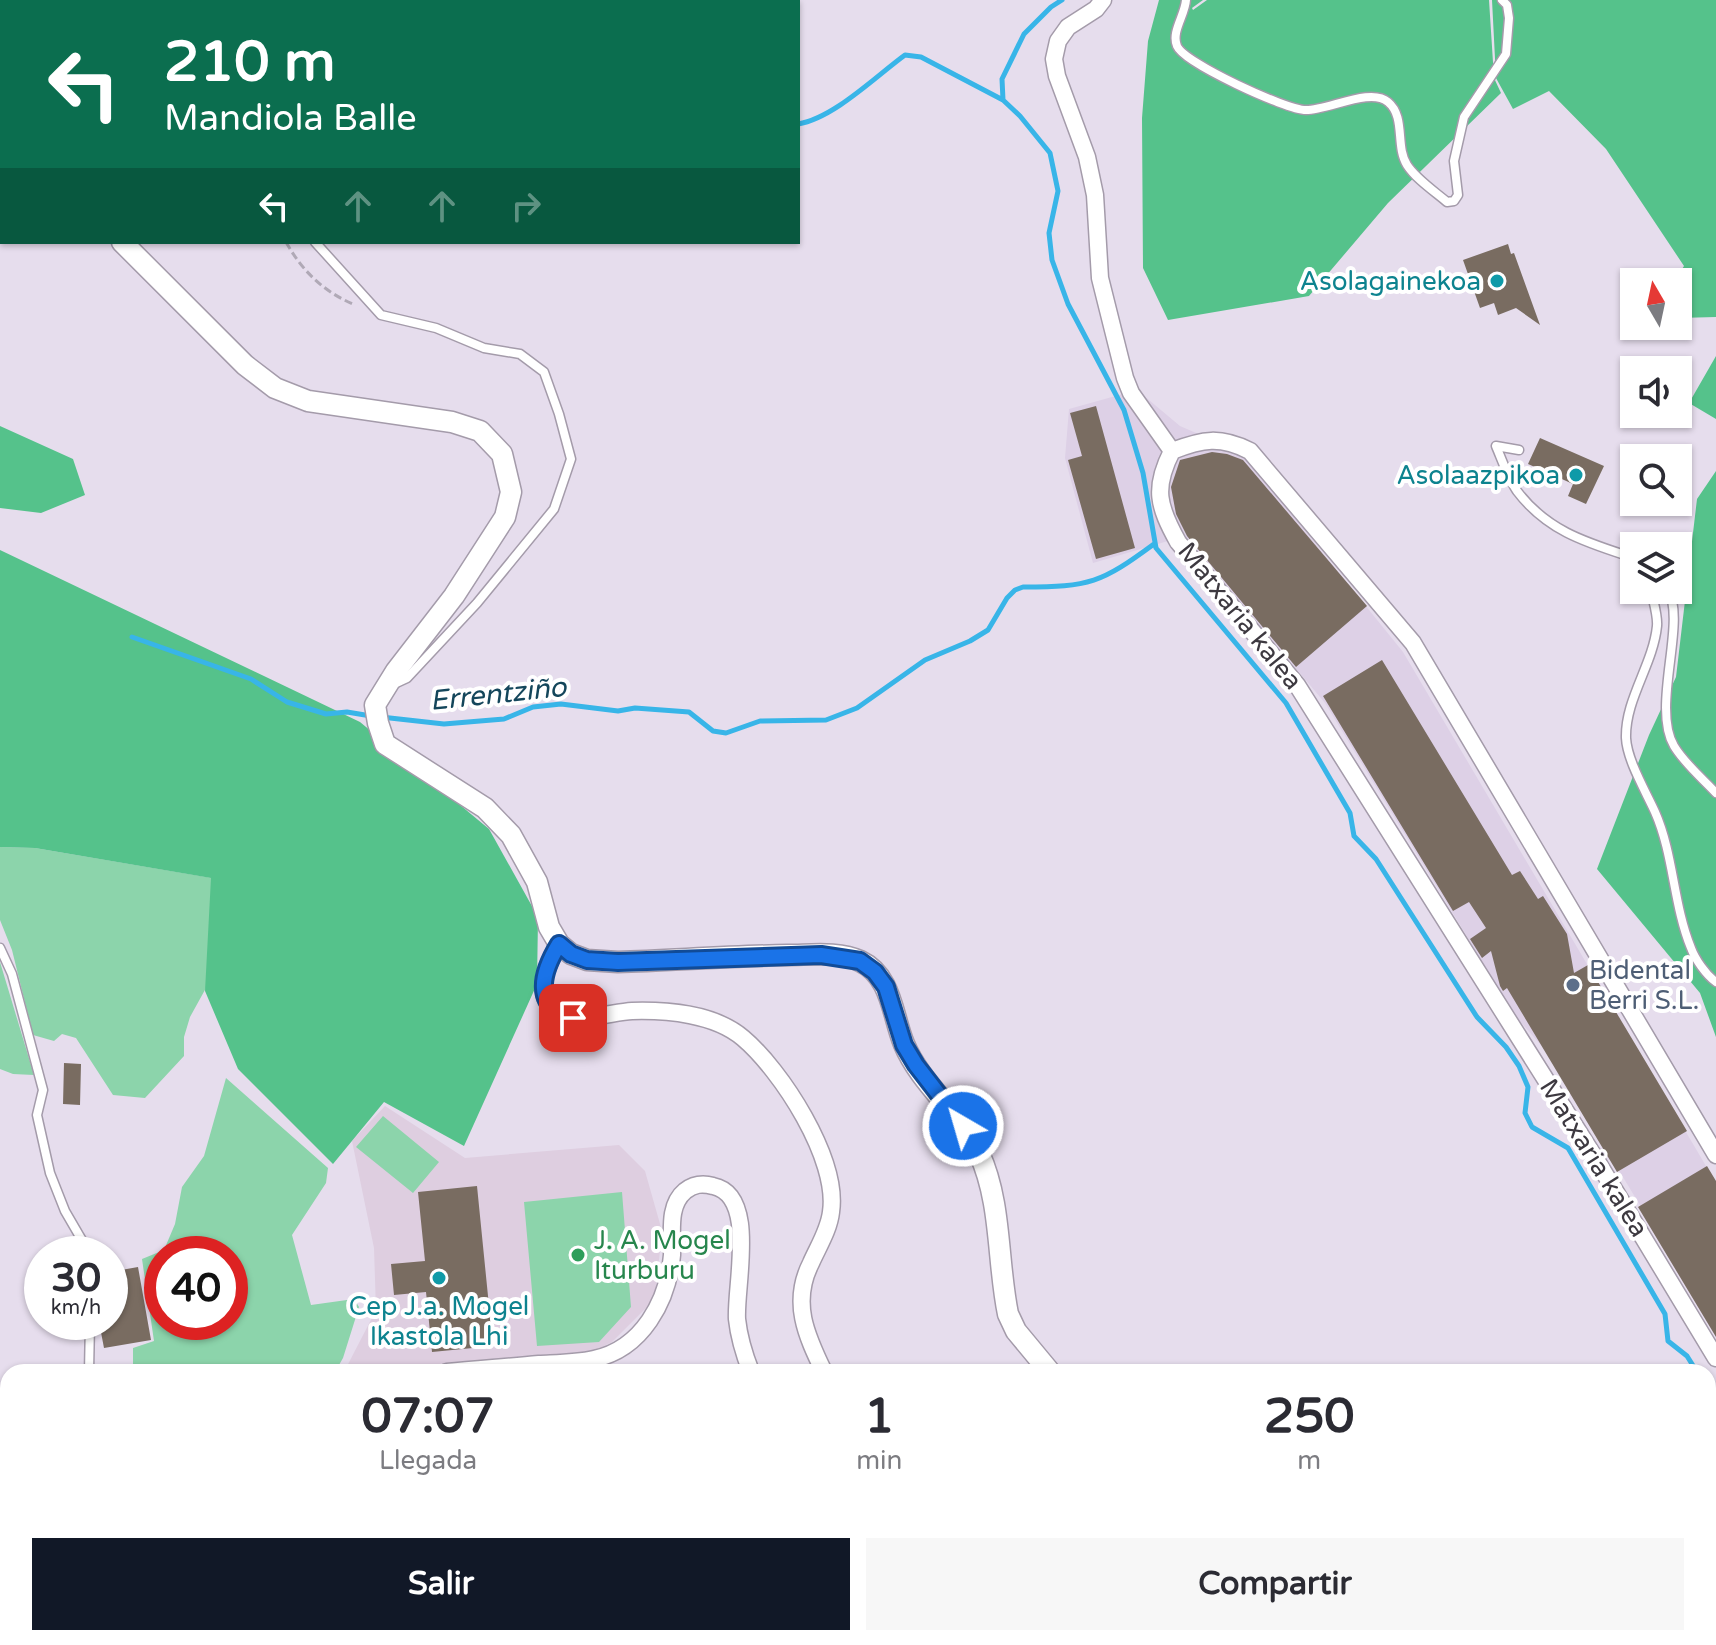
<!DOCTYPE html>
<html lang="es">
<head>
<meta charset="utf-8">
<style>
	:root { --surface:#fff; --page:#f7f7f7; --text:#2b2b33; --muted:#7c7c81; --accent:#111827 }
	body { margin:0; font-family:"Varela Round",sans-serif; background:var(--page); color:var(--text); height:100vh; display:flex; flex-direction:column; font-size:30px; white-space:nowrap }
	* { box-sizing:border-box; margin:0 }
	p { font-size:26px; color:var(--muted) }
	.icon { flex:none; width:44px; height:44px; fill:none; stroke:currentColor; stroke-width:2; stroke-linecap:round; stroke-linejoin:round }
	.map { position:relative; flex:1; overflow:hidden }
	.details { position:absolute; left:0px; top:1364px; width:1716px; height:282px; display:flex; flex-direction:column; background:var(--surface); border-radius:24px 24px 0 0; box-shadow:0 2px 6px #0004 }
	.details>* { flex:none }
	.top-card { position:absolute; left:0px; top:0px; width:800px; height:244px; box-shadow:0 2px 6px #0004; background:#0b6e4f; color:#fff; overflow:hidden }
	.needle { width:52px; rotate:351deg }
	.controls { position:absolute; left:1620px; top:268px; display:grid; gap:16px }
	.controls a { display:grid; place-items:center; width:72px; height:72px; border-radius:0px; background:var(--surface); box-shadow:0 2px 6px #0004; font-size:40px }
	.speed { position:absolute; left:24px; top:1236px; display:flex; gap:16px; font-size:40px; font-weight:700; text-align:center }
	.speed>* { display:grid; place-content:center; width:104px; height:104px; border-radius:50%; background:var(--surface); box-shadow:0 2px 6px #0004; line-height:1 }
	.speed small { font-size:20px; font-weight:400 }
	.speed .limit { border:12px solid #d22; background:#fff; color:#111 }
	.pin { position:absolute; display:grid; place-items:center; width:68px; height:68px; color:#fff; margin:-34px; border-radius:16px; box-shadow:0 4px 12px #0006 }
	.me { position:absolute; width:88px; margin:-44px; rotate:322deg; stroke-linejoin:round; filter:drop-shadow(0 0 6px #0008) }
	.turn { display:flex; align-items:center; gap:28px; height:168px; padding:0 32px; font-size:36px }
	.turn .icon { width:104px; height:104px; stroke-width:2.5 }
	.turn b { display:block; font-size:56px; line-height:68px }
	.lanes { display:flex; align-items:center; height:76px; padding:0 32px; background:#0003; justify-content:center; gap:40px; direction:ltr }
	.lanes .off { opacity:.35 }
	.eta { display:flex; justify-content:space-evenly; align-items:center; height:136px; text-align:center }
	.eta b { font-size:48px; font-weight:800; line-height:56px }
	.button { display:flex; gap:16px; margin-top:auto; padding:16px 32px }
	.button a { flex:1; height:92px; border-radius:0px; background:var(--accent); color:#fff; font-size:32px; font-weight:800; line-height:92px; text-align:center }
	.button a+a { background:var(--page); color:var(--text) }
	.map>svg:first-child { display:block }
	.built { fill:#ddd0e6 }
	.education { fill:#decee0 }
	.green { fill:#8cd4ab; fill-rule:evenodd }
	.forest { fill:#55c28b }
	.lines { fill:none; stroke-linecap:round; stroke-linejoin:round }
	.stream { stroke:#38b5e8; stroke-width:5 }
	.building { fill:#796c61 }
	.service-casing { stroke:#a49baa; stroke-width:11 }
	.minor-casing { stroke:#a49baa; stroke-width:19 }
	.tertiary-casing { stroke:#a49baa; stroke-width:23 }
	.path { stroke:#b0a9b6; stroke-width:3; stroke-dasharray:8 4; stroke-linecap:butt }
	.service { stroke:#fff; stroke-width:8 }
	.minor { stroke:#fff; stroke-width:16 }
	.tertiary { stroke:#fff; stroke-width:20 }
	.route-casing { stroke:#114b97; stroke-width:20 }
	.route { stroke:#1a73e8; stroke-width:14 }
	.culture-dot { fill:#0f9aa8; stroke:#fff; stroke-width:3 }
	.service-dot { fill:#5c6f8a; stroke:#fff; stroke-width:3 }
	.leisure-dot { fill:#2e9e5b; stroke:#fff; stroke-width:3 }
	.labels { text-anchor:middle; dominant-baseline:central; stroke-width:8; stroke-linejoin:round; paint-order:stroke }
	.culture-label { font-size:26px; fill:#0d838f; stroke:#fff; text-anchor:end }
	.street-label { font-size:26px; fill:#3d3940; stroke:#fff }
	.service-label { font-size:26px; fill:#4e5e75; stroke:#fff; text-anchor:start }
	.leisure-label { font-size:26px; fill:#27864d; stroke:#fff; text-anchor:start }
	.water-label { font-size:28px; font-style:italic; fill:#14465b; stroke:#fff }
</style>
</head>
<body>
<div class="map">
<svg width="1716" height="1645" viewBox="0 0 1716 1645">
	<rect width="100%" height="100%" fill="#e6dded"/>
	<!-- built -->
	<path class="built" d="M1137 390 1180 426 1242 453 1403 652 1716 1183V1331L1548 1053 1516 1017 1325 703 1185 536 1093 563 1065 458 1069 409Z"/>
	<!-- education -->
	<path class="education" d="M385 1106 465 1158 619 1145 645 1171 662 1231 655 1299 612 1342 594 1351 344 1372 376 1310 374 1248 352 1141Z"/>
	<!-- green -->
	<path class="green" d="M0 847 35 848 212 878 206 988 190 1017 184 1037V1056L145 1098 113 1095 76 1038 62 1034 54 1041 33 1035 12 950 0 920Z
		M0 962 34 1075 13 1074 0 1069Z
		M226 1078 328 1168 326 1183 292 1235 311 1305 354 1299 359 1307 343 1358 335 1372H133V1348L154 1341 142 1259 164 1250 175 1224 182 1187 204 1156ZM162 1254H230V1322H162Z
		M383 1116 439 1162 413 1193 356 1147Z
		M622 1192 631 1307 599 1342 537 1346 524 1202Z"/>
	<!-- forest -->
	<path class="forest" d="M1159 0H1203L1192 8 1193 10 1207 0H1489L1494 78 1501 93 1388 203 1309 296 1168 320 1143 268 1142 118 1148 41Z
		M1492 0H1716V317L1678 318V282H1674L1684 266 1606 149 1549 91 1513 109 1496 78Z
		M1716 356V419L1689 403Z
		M0 426 73 459 85 495 41 513 0 508Z
		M1716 471V1037L1700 993 1597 869 1649 735 1676 677 1697 499Z
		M0 550 360 722 489 829 538 917 537 984 464 1146 384 1102 333 1164 238 1069 205 991 211 878 35 848 0 847Z"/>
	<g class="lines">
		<!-- stream -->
		<path class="stream" d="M399 0 402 2
			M1062 0 1051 7 1024 34 1002 79 1003 100 1020 116 1050 153 1058 191 1049 233 1052 260 1068 304 1124 410 1143 473 1156 548 1286 703 1350 813 1354 836 1376 859 1477 1017 1506 1047 1519 1066 1528 1087 1525 1113 1532 1127 1568 1148 1665 1314 1668 1341 1687 1356 1697 1372
			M798 124C834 118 876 76 905 55L921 57 1003 100
			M132 637 251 679 287 702 326 714 347 712 371 716
			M381 717 444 724 504 719 533 707 561 704 618 711 635 708 689 712 713 731 726 733 760 721 826 720 857 708 925 660 970 641 988 630 1007 598 1015 590 1023 587C1090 587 1101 583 1154 544
			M1708 1390 1716 1403"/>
	</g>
	<!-- building -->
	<path class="building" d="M1508 244 1511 254 1514 253 1540 325 1516 308 1498 315 1494 303 1480 308 1463 260Z
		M1096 406 1135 548 1096 559 1068 460 1082 456 1070 413Z
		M1540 438 1604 466 1586 504 1568 496 1573 484 1528 464Z
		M1212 452 1227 454 1243 460 1367 606 1296 667 1187 536 1176 514 1171 487 1180 460Z
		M1382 660 1512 875 1520 871 1538 899 1543 896 1567 934 1574 973 1588 965 1687 1131 1617 1172 1507 988 1503 991 1500 986 1491 951 1482 958 1470 939 1486 928 1469 902 1453 911 1323 696Z
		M64 1063 81 1064 80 1105 63 1104Z
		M1707 1166 1716 1181V1337L1638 1207Z
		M477 1186 493 1346 432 1352 426 1292 394 1295 391 1264 425 1261 418 1192Z
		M138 1267 151 1340 104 1348 99 1322H110V1272Z"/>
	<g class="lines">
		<!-- service casing -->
		<g class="service-casing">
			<path id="service" d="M120 0V2
				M1186 0C1185 15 1171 32 1177 46 1184 63 1286 110 1306 110 1329 110 1371 87 1388 102 1406 117 1395 146 1407 165 1416 179 1434 191 1447 202L1454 201 1458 195 1454 161 1464 117 1506 54 1509 18 1507 5 1502 0
				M315 242 381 315 436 328 484 348 520 354 544 372 559 414 571 459 554 509 477 603 407 678 394 684
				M1519 450 1496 446C1502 460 1508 478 1517 491 1548 532 1588 543 1634 558
				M1651 590C1653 601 1658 615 1657 626 1653 665 1625 699 1626 738 1627 760 1646 792 1655 812 1674 855 1673 904 1691 948 1695 959 1706 975 1716 982
				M1668 590C1687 622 1651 707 1674 746 1684 763 1703 779 1716 793
				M0 948 12 974 43 1090 37 1115 50 1173 65 1211 90 1254
				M89 1372 90 1322
				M85 1638 87 1645
				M233 1645 236 1638"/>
		</g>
		<!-- minor casing -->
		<g class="minor-casing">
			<path id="minor" d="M1103 0 1096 9 1068 27 1058 41 1054 59 1057 76 1087 157 1095 195 1100 278 1125 378 1131 393 1172 451
				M559 944C547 964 531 998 560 1014 576 1023 613 1012 632 1011 667 1010 715 1014 743 1038 781 1070 839 1159 831 1212 829 1230 818 1247 811 1263 791 1302 806 1335 824 1372
				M1716 1155 1413 643 1250 451C1220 436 1203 439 1172 451 1153 488 1158 506 1178 542L1297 685 1597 1161 1716 1358
				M447 1372C478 1369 508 1367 539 1364 557 1363 576 1363 594 1359 642 1349 668 1301 672 1255 673 1234 667 1206 685 1191 694 1184 702 1183 713 1186 758 1195 735 1285 737 1319 739 1338 744 1354 751 1372"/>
		</g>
		<!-- tertiary casing -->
		<g class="tertiary-casing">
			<path id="tertiary" d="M0 184 2 185
				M122 242 245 365 275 388 308 401 452 422 480 431 502 454 511 492 505 517 454 596 396 671 375 705 378 723 385 744 485 808 511 835 537 882 549 927 559 944 571 954 587 960 618 962C675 960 731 956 788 955 810 955 839 951 860 961 892 976 892 1015 904 1044 921 1085 961 1113 979 1153 1002 1203 997 1261 1008 1314L1016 1331 1050 1372
				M1444 1638 1449 1645"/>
		</g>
		<!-- path -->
		<path class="path" d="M55 0 57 2
			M286 242C302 271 324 292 355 305
			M1011 1638 1014 1645"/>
		<!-- service -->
		<use href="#service" class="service"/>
		<!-- minor -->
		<use href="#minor" class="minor"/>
		<!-- tertiary -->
		<use href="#tertiary" class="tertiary"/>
	</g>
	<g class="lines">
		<!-- route casing -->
		<g class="route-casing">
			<path id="route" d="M573 1018C531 1006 542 972 559 944L571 954 587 960 618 962 821 955 860 961 875 972 886 987 904 1045 916 1065 963 1126"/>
		</g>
		<!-- route -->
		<use href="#route" class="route"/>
	</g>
	<!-- markers -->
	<g class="culture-dot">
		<circle cx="1497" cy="281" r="8"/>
		<circle cx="1576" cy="475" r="8"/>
		<circle cx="439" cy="1278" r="8"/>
	</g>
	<circle class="service-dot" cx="1573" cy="985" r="8"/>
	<circle class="leisure-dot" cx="578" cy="1255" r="8"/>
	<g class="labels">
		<!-- culture labels -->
		<g class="culture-label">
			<text x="1481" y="281">Asolagainekoa</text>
			<text x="1560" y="475">Asolaazpikoa</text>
			<text x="439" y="1306" text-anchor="middle">Cep J.a. Mogel<tspan x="439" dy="30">Ikastola Lhi</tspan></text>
		</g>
		<!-- street labels -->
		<g class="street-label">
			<text transform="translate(1240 616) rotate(51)">Matxaria kalea</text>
			<text transform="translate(1594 1158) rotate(58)">Matxaria kalea</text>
		</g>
		<!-- service labels -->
		<g class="service-label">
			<text x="1589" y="970">Bidental<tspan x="1589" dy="30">Berri S.L.</tspan></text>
		</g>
		<!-- leisure labels -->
		<g class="leisure-label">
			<text x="594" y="1240">J. A. Mogel<tspan x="594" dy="30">Iturburu</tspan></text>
		</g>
		<!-- water labels -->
		<g class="water-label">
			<text transform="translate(498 694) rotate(-6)">Errentziño</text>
		</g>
	</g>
</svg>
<div class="controls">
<a><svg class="needle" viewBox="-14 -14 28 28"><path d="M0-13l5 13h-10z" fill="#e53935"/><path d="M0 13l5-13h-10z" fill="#7c7c81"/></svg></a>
<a><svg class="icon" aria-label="sound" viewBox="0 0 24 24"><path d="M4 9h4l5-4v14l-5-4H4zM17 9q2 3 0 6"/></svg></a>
<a><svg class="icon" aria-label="search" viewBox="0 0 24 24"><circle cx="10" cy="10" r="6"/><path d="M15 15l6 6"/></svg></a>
<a><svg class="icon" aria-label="layers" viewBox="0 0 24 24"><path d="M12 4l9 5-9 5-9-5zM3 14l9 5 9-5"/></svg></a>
</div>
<div class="speed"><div>30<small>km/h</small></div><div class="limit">40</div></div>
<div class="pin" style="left:573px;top:1018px;background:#d93025"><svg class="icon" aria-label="arrive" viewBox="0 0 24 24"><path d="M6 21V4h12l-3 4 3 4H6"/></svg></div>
<svg class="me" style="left:963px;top:1126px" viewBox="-20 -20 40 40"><circle r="17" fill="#1a73e8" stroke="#fff" stroke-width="3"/><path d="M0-11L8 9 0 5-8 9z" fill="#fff"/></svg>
<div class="top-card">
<div class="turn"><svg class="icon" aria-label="left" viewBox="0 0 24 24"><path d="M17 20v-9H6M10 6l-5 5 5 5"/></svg><div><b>210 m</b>Mandiola Balle</div></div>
<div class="lanes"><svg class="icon" aria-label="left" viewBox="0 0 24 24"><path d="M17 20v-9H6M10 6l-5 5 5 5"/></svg><svg class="icon off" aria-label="ahead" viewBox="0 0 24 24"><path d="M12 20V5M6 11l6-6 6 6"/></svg><svg class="icon off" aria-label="ahead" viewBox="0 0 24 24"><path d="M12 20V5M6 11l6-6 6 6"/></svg><svg class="icon off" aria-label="right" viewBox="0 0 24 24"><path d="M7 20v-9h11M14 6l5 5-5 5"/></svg></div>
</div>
<section class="details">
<div class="eta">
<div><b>07:07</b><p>Llegada</p></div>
<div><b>1</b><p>min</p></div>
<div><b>250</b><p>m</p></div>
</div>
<div class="button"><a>Salir</a><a>Compartir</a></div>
</section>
</div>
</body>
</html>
